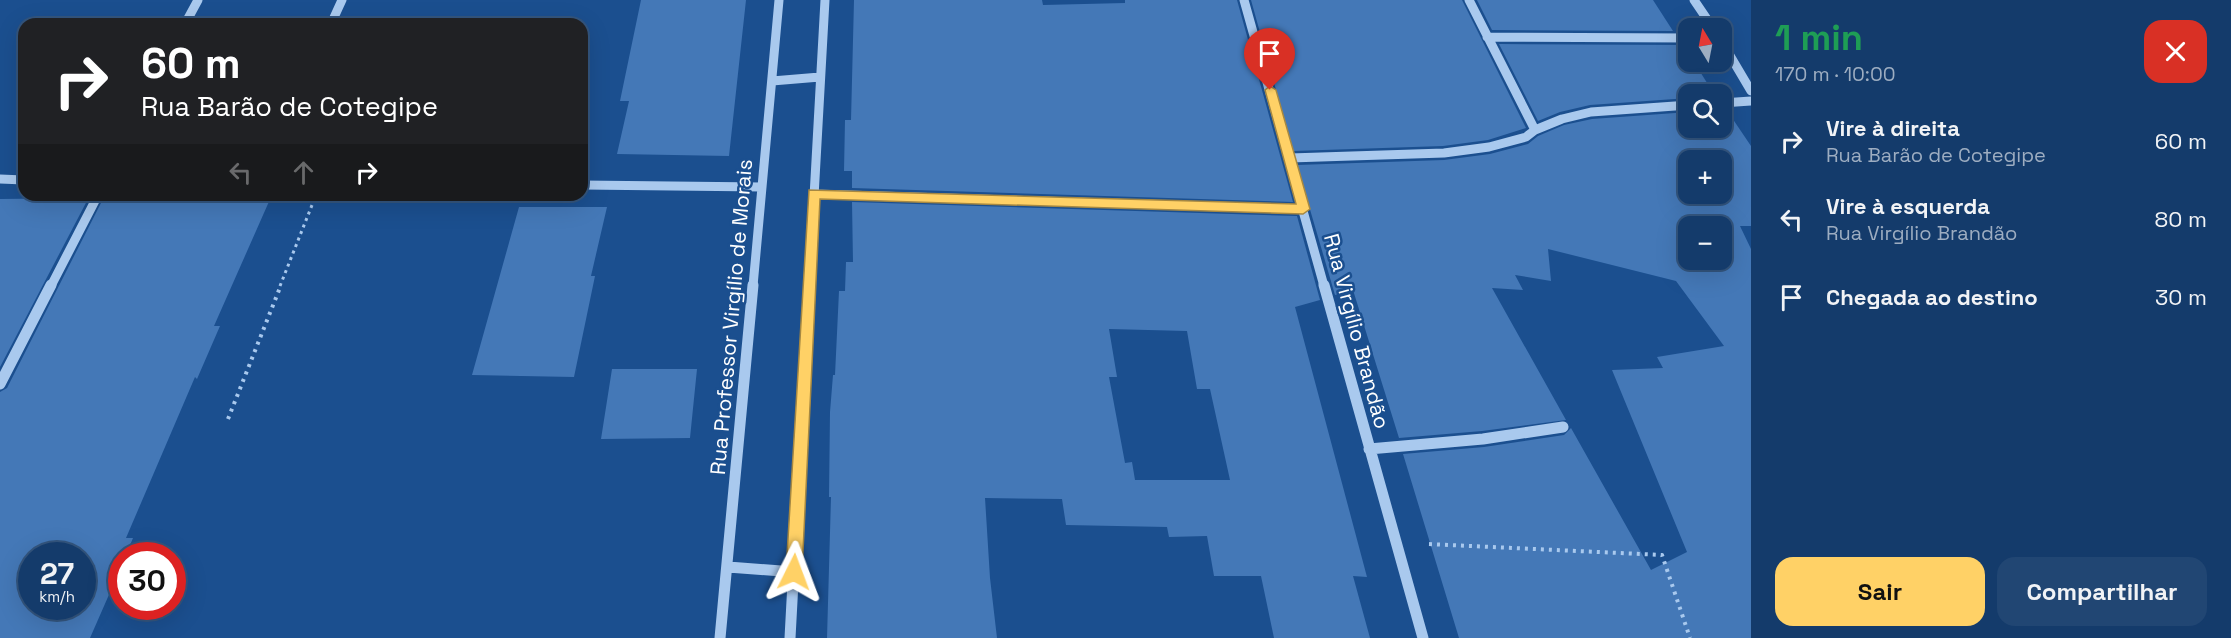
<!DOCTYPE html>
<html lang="pt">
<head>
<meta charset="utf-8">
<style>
	:root { --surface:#143b6b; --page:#214673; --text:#f1f3f6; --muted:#9dadc1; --line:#33557e; --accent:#ffd166 }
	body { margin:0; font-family:"Space Grotesk",sans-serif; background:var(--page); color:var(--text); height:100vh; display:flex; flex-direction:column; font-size:22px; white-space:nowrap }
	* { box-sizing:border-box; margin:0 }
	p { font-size:20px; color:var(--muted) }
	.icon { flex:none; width:33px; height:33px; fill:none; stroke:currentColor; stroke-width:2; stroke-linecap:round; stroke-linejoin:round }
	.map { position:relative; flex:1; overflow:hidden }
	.details { display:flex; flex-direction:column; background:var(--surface); width:480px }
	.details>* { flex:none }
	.hud { position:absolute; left:18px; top:18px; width:570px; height:183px; border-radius:18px; box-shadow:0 6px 24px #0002,0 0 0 2px var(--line); background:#202124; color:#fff; overflow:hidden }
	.needle { width:39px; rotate:350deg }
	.buttons { position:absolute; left:1678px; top:18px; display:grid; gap:12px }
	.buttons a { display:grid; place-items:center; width:54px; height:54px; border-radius:12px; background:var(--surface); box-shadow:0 6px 24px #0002,0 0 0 2px var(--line); font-size:30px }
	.speed { position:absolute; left:18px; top:542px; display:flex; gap:12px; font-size:30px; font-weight:700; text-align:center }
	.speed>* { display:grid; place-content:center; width:78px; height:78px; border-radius:50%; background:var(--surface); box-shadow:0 6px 24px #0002,0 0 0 2px var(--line); line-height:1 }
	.speed small { font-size:15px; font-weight:400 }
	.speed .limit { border:9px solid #d22; background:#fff; color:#111 }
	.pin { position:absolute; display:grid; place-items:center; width:51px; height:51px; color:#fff; margin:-62px -26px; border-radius:50% 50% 50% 0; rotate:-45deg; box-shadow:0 0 6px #0007 }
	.pin .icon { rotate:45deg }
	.me { position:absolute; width:66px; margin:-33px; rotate:3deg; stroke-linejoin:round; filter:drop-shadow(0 0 4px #0008) }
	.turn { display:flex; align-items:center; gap:21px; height:126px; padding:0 24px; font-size:27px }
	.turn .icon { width:78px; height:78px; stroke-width:2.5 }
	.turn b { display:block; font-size:42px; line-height:51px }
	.lanes { display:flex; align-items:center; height:57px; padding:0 24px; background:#0003; justify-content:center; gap:30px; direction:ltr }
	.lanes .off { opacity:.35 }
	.round { display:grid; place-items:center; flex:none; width:63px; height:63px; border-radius:18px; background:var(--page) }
	.head { display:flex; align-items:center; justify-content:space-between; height:102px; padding:0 24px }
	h1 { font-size:36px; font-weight:600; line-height:45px; color:#1e9e55 }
	.primary-button { display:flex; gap:12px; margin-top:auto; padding:12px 24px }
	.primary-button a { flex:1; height:69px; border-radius:18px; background:var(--accent); color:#111; font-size:24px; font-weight:600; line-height:69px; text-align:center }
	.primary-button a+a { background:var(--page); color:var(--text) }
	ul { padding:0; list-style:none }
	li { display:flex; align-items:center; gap:18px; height:78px; padding:0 24px }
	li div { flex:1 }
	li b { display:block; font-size:22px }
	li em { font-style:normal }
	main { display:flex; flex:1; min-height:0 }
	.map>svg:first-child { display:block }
	.building { fill:#4478b7; fill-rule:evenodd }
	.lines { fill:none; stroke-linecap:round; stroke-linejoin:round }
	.path-far1 { stroke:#a9c9ee; stroke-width:3; stroke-dasharray:3 4; stroke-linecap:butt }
	.path { stroke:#a9c9ee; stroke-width:4; stroke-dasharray:3 5; stroke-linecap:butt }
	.minor-far1 { stroke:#a9c9ee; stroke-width:9 }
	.minor { stroke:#a9c9ee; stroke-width:11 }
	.route { fill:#ffd166; stroke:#a68842; stroke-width:1.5 }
	.labels { text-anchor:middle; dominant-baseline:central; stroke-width:5; stroke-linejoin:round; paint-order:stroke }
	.street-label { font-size:21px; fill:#fff; stroke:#1b4f8f }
</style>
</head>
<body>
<main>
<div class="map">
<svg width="1751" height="638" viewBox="0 0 1751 638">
	<rect width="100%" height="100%" fill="#1b4f8f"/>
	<!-- building -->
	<path class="building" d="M641 0H746L729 156 617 154 629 101H620Z
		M854 0H1042L1043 5 1125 3V0H1237L1293 202 852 188V171H844L845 120H851Z
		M1251 0H1462L1526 128 1488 140 1443 146 1293 151Z
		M1477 0H1653L1673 31 1492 30Z
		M1499 44 1682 45 1689 56V62H1694L1714 94H1689V98L1590 105 1560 112 1538 121Z
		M1726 109 1751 146V226H1740L1751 249V638H1459L1403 454 1484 447 1564 435 1571 428 1651 570 1687 552 1612 370 1663 368 1657 357 1724 346 1676 281 1548 249 1551 281 1515 275 1523 290 1492 288 1566 420 1482 431 1399 438 1353 290 1335 295 1297 165 1444 160 1490 154 1528 144 1538 136 1564 125 1592 119 1689 112V128H1722V110ZM1689 160H1722V194H1689ZM1689 226H1722V260H1689Z
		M271 197 214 326H220L197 379 195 377 126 538H133L126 555H122V565L90 638H0V392L7 388 103 199ZM32 555H82V606H32Z
		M87 198 88 199 0 367V199Z
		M852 202 1297 216 1320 300 1295 307 1367 577 1353 576 1370 638H1274L1261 576H1214L1207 536 1169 537 1167 527 1066 525 1062 499 985 498 990 578 997 638H827L831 497H829L830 412 833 375H835L839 291H845L846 262H853ZM1109 329 1187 331 1197 389H1210L1230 480H1135L1132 462 1125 463 1109 377H1117Z
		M519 207H607L591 276H595L574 377 472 375Z
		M612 369H697L690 438 601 439Z"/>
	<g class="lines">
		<!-- path-far1 -->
		<path class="path-far1" d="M280 286 316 195"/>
		<!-- path -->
		<path class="path" d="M228 419 281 285
			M1429 544 1662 555 1690 638"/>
		<!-- minor-far1 -->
		<path class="minor-far1" d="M1244 0 1324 286
			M1469 0 1535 130
			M1694 0 1713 28
			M185 24 198 0
			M331 24 342 0
			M1487 37 1689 38
			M1722 42 1751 91
			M772 81 820 77
			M1722 103 1751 101
			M1290 158 1444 153 1489 147 1526 137 1535 130 1562 119 1591 112 1689 105
			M0 179 24 180
			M582 185 762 187
			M814 194 1303 209
			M51 286 98 195
			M753 286 779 0
			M809 286 825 0"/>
		<!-- minor -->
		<path class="minor" d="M1324 285 1423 638
			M0 384 51 285
			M1369 449 1483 439 1563 427
			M728 567 794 572
			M720 638 753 285
			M790 638 809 285"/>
	</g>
	<!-- route -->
	<path class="route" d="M1270 86 1276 90 1310 209 1303 214 820 199 802 572 799 577 794 580 788 577 786 572 809 190 1296 204 1265 90Z"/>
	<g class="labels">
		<!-- street labels -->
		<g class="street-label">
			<text transform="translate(731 317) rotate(-85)">Rua Professor Virgílio de Morais</text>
			<text transform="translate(1357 331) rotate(75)">Rua Virgílio Brandão</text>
		</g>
	</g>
</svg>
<div class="buttons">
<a><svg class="needle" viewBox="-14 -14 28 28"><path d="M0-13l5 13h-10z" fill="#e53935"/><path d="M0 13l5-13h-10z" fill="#9dadc1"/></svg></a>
<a><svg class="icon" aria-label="search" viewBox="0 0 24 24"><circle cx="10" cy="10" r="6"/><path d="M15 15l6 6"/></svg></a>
<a>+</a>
<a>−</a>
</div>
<div class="speed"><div>27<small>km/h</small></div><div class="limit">30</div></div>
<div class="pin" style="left:1270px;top:90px;background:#d93025"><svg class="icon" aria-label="arrive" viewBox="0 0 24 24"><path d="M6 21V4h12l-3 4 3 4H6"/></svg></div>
<svg class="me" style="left:794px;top:572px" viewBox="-20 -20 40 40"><path d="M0-17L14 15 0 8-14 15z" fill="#ffd166" stroke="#fff" stroke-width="4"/></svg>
<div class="hud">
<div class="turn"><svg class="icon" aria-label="right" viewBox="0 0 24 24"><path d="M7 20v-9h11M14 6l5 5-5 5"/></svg><div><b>60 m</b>Rua Barão de Cotegipe</div></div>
<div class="lanes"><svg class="icon off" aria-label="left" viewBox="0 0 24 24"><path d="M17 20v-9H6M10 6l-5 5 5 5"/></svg><svg class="icon off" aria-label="ahead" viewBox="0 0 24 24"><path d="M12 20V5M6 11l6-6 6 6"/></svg><svg class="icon" aria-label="right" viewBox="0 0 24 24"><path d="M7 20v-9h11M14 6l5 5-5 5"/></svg></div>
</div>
</div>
<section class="details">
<div class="head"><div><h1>1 min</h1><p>170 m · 10:00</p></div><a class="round" style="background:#d93025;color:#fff"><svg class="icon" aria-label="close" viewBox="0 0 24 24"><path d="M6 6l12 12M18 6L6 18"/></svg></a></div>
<ul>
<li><svg class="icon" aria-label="right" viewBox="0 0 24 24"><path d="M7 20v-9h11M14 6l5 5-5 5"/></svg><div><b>Vire à direita</b><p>Rua Barão de Cotegipe</p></div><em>60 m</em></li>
<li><svg class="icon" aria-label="left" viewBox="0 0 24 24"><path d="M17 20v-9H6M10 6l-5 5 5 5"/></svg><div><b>Vire à esquerda</b><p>Rua Virgílio Brandão</p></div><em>80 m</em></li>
<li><svg class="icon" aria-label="arrive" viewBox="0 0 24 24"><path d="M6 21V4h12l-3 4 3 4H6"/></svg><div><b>Chegada ao destino</b></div><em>30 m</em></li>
</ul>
<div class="primary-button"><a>Sair</a><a>Compartilhar</a></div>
</section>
</main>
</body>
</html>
